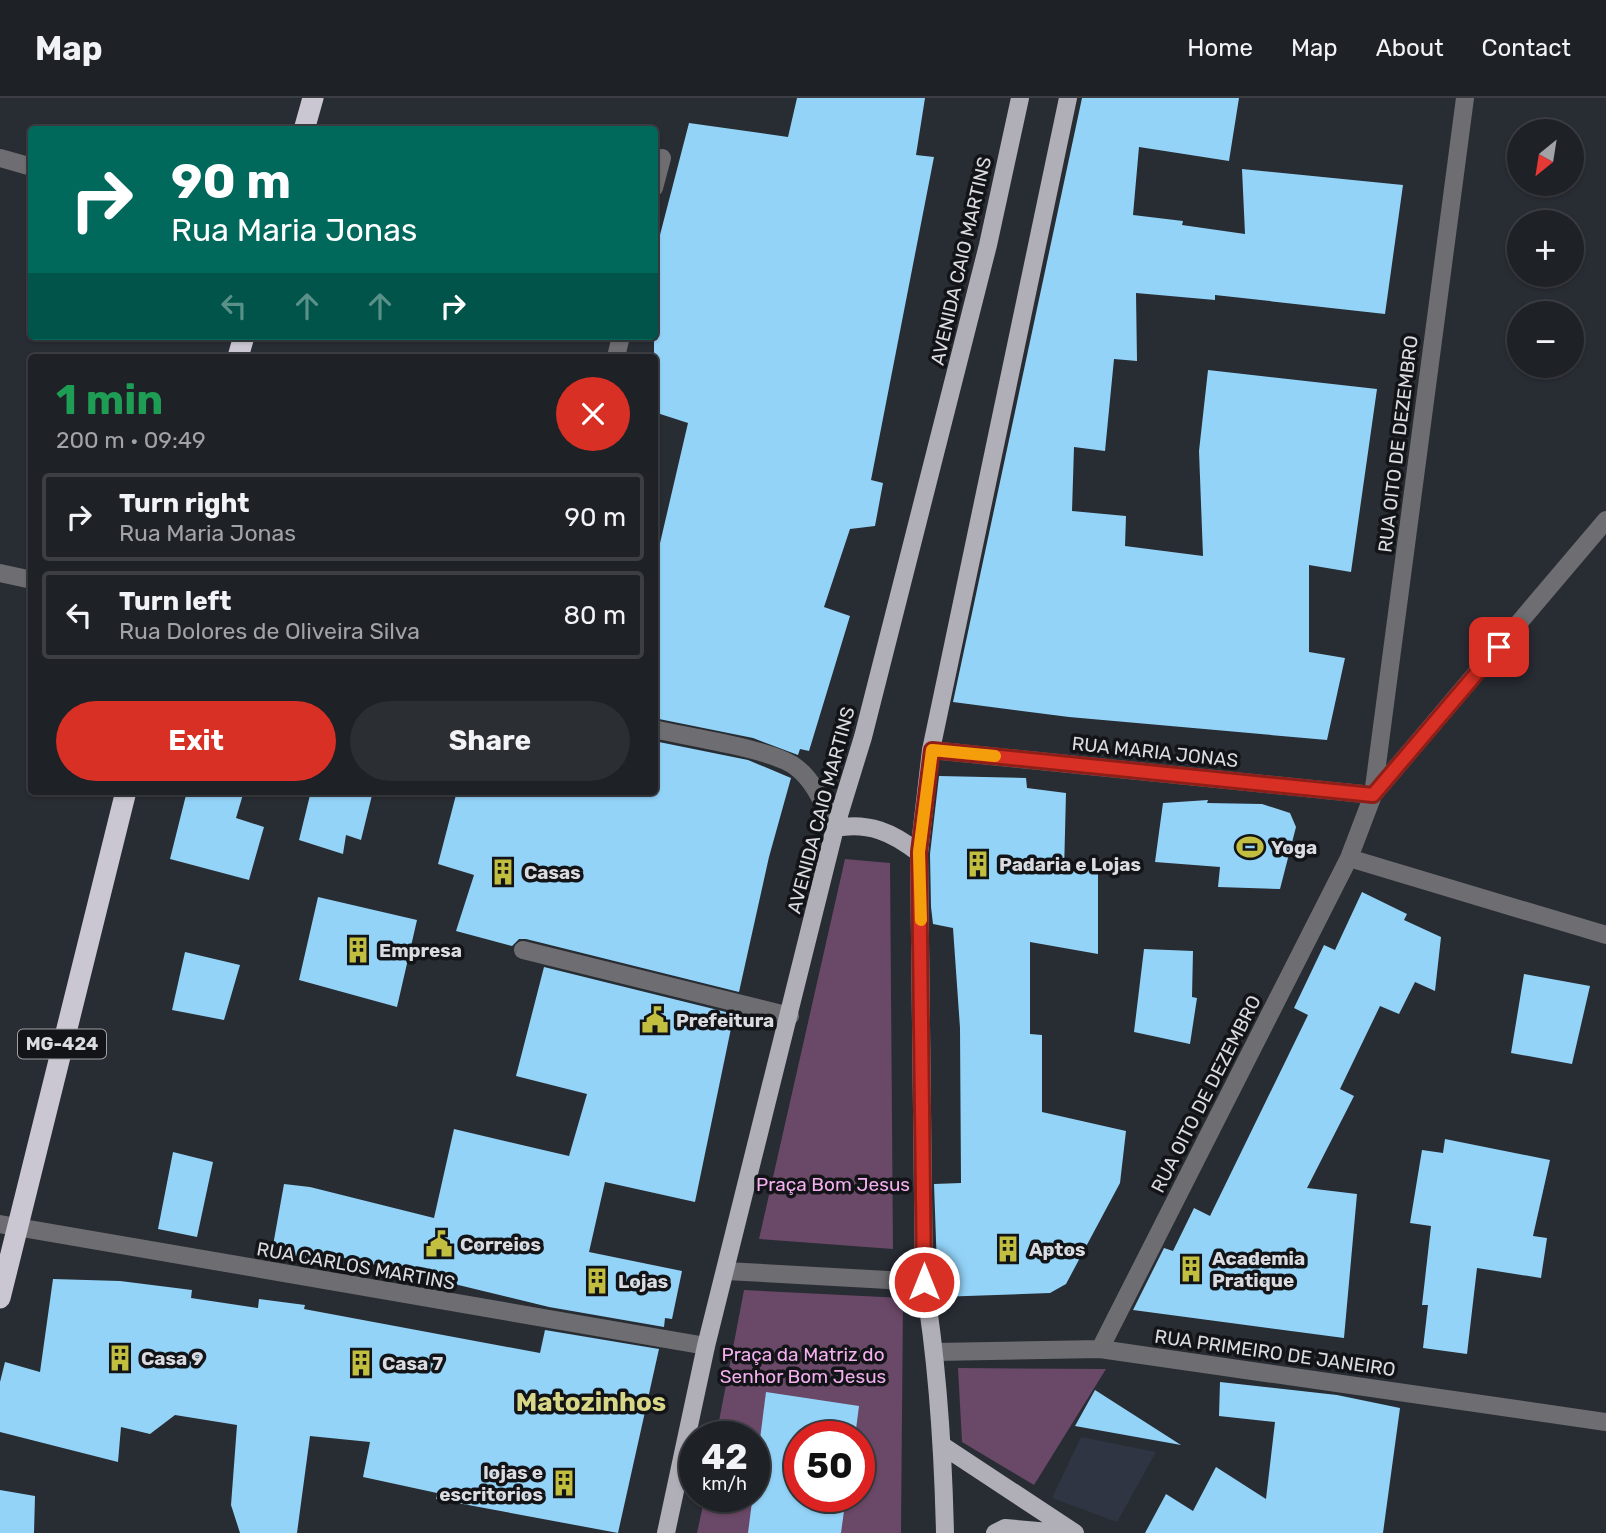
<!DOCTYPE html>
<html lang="en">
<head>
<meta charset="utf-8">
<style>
	:root { --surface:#1e2126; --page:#2b2e32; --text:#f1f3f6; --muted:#a1a3a7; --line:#3c3e43; --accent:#d93025 }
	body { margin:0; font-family:Rubik,sans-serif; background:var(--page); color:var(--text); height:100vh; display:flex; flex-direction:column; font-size:26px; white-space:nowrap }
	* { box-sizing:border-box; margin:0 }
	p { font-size:23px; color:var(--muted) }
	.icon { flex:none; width:38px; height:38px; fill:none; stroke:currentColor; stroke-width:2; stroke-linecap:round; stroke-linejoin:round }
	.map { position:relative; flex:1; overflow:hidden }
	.drawer { position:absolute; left:28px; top:256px; width:630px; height:441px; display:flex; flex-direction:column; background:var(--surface); border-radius:7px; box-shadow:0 2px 5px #0004,0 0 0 2px var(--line) }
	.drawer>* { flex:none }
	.banner { position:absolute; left:28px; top:28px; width:630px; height:214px; border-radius:7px; box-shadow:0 2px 5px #0004,0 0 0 2px var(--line); background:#00695c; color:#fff; overflow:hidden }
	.needle { width:46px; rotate:210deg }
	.controls { position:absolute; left:1507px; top:21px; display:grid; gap:14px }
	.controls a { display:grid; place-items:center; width:77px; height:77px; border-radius:50%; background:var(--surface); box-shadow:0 2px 5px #0004,0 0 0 2px var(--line); font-size:35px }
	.speed { position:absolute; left:679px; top:1323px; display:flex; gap:14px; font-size:35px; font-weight:700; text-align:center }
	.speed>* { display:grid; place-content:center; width:91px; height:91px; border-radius:50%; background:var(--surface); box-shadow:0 2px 5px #0004,0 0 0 2px var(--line); line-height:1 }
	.speed small { font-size:18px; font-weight:400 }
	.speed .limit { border:10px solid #d22; background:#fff; color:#111 }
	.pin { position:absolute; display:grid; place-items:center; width:60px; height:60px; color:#fff; margin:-30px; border-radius:14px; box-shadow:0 4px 10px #0006 }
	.me { position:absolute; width:77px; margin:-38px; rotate:0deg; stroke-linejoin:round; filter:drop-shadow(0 0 5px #0008) }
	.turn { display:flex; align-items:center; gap:24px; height:147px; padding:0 28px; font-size:32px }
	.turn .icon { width:91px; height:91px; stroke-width:2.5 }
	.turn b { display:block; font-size:49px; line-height:60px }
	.lanes { display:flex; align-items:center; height:66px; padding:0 28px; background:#0003; justify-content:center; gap:35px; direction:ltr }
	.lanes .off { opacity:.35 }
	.round { display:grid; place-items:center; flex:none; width:74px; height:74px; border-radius:37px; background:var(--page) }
	.head { display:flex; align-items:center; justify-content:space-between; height:119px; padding:0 28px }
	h1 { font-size:42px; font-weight:700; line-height:52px; color:#1e9e55 }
	.cta { display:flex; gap:14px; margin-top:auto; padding:14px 28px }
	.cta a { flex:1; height:80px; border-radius:42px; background:var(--accent); color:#fff; font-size:28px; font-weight:700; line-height:80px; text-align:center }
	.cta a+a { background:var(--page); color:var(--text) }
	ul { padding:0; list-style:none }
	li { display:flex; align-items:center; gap:21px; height:88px; margin:0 14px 10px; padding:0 14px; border:4px solid var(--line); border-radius:7px }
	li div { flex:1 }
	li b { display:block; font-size:26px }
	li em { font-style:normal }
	header { display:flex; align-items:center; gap:42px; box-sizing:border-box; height:98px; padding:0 35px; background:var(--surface); border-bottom:2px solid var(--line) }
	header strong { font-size:33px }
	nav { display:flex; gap:38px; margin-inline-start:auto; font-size:24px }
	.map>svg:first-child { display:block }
	.built { fill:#2f3542 }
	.green { fill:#6a4867; fill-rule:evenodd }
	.building { fill:#93d3f8 }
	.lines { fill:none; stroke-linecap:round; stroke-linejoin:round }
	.minor { stroke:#6e6d71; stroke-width:18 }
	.major { stroke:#b0aeb6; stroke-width:18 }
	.highway { stroke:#cac7d2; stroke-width:21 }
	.route-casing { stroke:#8d1f18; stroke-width:18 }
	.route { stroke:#d93025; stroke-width:12 }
	.slow { stroke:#f59e0b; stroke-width:12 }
	.labels { text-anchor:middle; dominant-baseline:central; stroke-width:7; stroke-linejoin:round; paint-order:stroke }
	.shield { fill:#131418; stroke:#9ea0a5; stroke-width:2 }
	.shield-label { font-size:18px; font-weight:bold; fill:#dadce1 }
	.street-label { font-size:19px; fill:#dadce1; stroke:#131418 }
	.poi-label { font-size:19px; font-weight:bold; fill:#dadce1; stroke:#131418; text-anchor:start }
	.park-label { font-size:19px; fill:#f4afee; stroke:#131418 }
	.district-label { font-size:26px; font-weight:bold; fill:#d8d788; stroke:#131418 }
</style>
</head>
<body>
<header>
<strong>Map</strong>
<nav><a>Home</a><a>Map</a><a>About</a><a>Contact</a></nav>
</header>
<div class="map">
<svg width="1606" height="1435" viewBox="0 0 1606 1435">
	<rect width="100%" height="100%" fill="#282c33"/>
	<!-- built -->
	<path class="built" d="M1081 1339 1156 1354 1117 1424 1052 1400Z"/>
	<!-- green -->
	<path class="green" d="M845 761 890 765 893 1151 759 1141Z
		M744 1192 903 1200 901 1435H697L705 1398H754V1339H716ZM800 1339H859V1398H800Z
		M958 1270 1106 1271 1034 1387 962 1344Z"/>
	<!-- building -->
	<path class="building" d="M797 0H925L916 57 934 59 871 382 883 385 875 428 850 431 824 509 850 518 809 653 800 651 798 657 753 640 654 620V471L688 325 654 314V160L689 25 788 39Z
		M1082 0H1239L1229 63 1139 49 1133 117 1183 123 1182 127 1245 136 1242 71 1403 87 1385 216 1215 197V202L1136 195 1137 263 1114 261 1105 353 1074 349 1072 413 1126 418 1125 448 1203 458 1199 353 1208 272 1377 291 1351 474 1309 467V554L1345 560 1327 642 1069 619 953 604Z
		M654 643 748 662 791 680 769 759 739 894 526 841H519L512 848 456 833 474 777 438 766 457 693H654Z
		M939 678 1026 680 1027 690 1066 695 1064 774 1098 771V856L1030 844V936L1042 937V1014L1126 1033 1120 1085 1066 1186 1050 1195 938 1199 934 1086 961 1085 960 930 953 830 933 826 931 809 930 756Z
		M187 693H244L236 720 264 729 249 782 170 761Z
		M311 693H373L361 742 346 737 343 756 299 742Z
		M1208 702 1207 705 1262 706 1290 715 1296 729 1280 791 1218 789 1220 769 1155 764 1163 705Z
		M1362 794 1407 816 1404 822 1441 839 1435 893 1415 884 1399 916 1380 908 1340 991 1354 998 1307 1090 1357 1096 1344 1240 1133 1212 1164 1150 1173 1153 1194 1110 1210 1118 1308 917 1294 910 1324 847 1335 852Z
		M318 799 417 822 397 909 299 882Z
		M1144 851 1193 853 1192 899 1197 900 1190 946 1134 934Z
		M185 854 240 867 224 922 172 912Z
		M544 869 734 916 695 1104 605 1084 589 1154 682 1173 672 1221 665 1220 664 1229 549 1209 351 1161 317 1155 316 1162 272 1153 284 1086 310 1089 434 1120 454 1031 569 1058 587 996 516 978Z
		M1524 876 1590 888 1572 966 1511 955Z
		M1445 1041 1550 1062 1533 1138 1547 1140 1541 1180 1477 1170 1467 1256 1423 1250 1428 1207H1422L1431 1128 1410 1125 1422 1052 1443 1055Z
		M173 1054 213 1064 197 1139 158 1131Z
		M53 1181 120 1183 192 1192 191 1200 258 1210 259 1201 305 1207 304 1211 540 1255 545 1232 659 1251 618 1435 436 1401 437 1395 363 1379 370 1344 310 1338 297 1435H240L231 1407 237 1327 175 1317 150 1336 121 1329 118 1364 0 1334V1284L5 1264 40 1274Z
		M1220 1284 1337 1297 1400 1310 1383 1435H1145L1166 1396 1193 1413 1216 1369 1266 1401 1275 1324 1219 1318Z
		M1095 1292 1181 1347 1075 1328Z
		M766 1294 859 1308 855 1339H800V1398H846L841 1435H748Z
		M0 1392 35 1398 34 1435H0Z"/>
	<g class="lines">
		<!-- minor -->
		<path class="minor" d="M0 60 32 69
			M654 90 662 60
			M616 259 621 238
			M0 475 32 482
			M654 631C686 639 775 651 797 670 816 685 824 709 835 730
			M931 652 1373 697 1465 0
			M1349 760 1606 837
			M523 852 790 918
			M0 1126 706 1248
			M726 1173 924 1184
			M1100 1251 1349 760 1373 697 1606 422
			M935 1254 1100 1251 1606 1324"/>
		<!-- major -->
		<path class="major" d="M835 730C869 724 892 734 919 755
			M943 1348 1075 1435
			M666 1435 706 1248 835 730 863 639 988 147 1020 0
			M945 1435C943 1350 938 1267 924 1184L919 755 931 652 1068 0
			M995 1435 1005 1430 1061 1435"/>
		<!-- highway -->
		<path class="highway" d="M304 32 313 0
			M238 259 244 238
			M0 1200 126 693"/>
	</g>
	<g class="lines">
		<!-- route casing -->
		<g class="route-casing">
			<path id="route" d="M924 1184 919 754 932 652 1373 697 1499 549"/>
		</g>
		<!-- route -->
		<use href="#route" class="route"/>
		<!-- slow -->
		<path class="slow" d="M921 822 919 754 932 652 995 658"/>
	</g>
	<!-- icons -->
	<defs>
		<g id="stadium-bare" transform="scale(2.1)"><path d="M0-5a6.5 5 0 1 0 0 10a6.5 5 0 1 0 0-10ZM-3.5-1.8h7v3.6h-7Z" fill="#c1be40" stroke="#131418" stroke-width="2.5" paint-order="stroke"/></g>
		<g id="building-bare" transform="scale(2.1)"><path d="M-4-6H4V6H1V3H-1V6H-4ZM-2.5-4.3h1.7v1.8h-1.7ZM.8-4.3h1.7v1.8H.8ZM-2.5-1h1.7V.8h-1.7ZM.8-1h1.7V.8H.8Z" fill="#c1be40" stroke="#131418" stroke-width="2.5" paint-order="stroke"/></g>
		<g id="civic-bare" transform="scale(2.1)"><path d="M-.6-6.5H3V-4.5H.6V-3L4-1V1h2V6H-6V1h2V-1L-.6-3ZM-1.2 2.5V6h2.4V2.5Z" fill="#c1be40" stroke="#131418" stroke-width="2.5" paint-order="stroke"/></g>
	</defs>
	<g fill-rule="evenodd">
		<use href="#stadium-bare" x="1250" y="749"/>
		<use href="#building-bare" x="978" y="766"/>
		<use href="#building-bare" x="503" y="774"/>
		<use href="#building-bare" x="358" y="852"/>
		<use href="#civic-bare" x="655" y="922"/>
		<use href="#civic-bare" x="439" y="1146"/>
		<use href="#building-bare" x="1008" y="1151"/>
		<use href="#building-bare" x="1191" y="1171"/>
		<use href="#building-bare" x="597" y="1183"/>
		<use href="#building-bare" x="120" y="1260"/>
		<use href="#building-bare" x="361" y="1265"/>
		<use href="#building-bare" x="564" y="1385"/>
	</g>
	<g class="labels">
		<!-- shield labels -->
		<rect class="shield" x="18" y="931.5" width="88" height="29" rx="5"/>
		<g class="shield-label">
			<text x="62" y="946">MG-424</text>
		</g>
		<!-- street labels -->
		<g class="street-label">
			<text transform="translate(961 163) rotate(-77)">AVENIDA CAIO MARTINS</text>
			<text transform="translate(1398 346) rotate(-83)">RUA OITO DE DEZEMBRO</text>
			<text transform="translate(1155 654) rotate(6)">RUA MARIA JONAS</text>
			<text transform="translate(821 712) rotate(-75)">AVENIDA CAIO MARTINS</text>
			<text transform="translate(1206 996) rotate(-63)">RUA OITO DE DEZEMBRO</text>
			<text transform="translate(356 1168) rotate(10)">RUA CARLOS MARTINS</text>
			<text transform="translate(1275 1255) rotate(8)">RUA PRIMEIRO DE JANEIRO</text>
		</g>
		<!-- poi labels -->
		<g class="poi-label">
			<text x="1271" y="749">Yoga</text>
			<text x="999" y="766">Padaria e Lojas</text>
			<text x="524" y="774">Casas</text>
			<text x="379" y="852">Empresa</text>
			<text x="676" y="922">Prefeitura</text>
			<text x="460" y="1146">Correios</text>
			<text x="1029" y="1151">Aptos</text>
			<text x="1212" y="1160">Academia<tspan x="1212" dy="22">Pratique</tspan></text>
			<text x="618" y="1183">Lojas</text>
			<text x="141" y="1260">Casa 9</text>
			<text x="382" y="1265">Casa 7</text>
			<text x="543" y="1374" text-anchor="end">lojas e<tspan x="543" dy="22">escritorios</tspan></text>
		</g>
		<!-- park labels -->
		<g class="park-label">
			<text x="833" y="1086">Praça Bom Jesus</text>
			<text x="803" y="1256">Praça da Matriz do<tspan x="803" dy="22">Senhor Bom Jesus</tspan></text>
		</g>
		<!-- district labels -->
		<g class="district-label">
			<text x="591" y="1304">Matozinhos</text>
		</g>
	</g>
</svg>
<div class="controls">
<a><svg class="needle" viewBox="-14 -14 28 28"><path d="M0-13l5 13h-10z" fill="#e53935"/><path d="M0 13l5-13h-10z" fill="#a1a3a7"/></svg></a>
<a>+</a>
<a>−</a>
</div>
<div class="speed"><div>42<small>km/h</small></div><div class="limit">50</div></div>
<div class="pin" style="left:1499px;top:549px;background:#d93025"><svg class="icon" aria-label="arrive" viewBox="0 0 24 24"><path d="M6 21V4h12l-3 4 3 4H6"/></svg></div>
<svg class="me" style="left:924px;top:1184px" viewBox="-20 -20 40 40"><circle r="17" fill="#d93025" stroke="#fff" stroke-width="3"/><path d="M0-11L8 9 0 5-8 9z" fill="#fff"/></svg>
<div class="banner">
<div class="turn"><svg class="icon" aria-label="right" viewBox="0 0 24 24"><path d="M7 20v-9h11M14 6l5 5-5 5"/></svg><div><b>90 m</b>Rua Maria Jonas</div></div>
<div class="lanes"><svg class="icon off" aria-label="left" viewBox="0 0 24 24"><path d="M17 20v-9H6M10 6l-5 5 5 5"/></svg><svg class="icon off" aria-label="ahead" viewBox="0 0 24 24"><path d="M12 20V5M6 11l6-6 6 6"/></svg><svg class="icon off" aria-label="ahead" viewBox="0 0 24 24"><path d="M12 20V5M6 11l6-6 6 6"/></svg><svg class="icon" aria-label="right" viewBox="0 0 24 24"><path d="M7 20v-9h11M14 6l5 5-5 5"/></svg></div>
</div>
<section class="drawer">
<div class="head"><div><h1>1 min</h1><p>200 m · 09:49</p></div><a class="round" style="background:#d93025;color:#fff"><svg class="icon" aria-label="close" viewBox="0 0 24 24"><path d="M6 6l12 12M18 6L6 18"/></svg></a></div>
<ul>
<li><svg class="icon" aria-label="right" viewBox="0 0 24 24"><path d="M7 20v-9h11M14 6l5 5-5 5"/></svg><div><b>Turn right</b><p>Rua Maria Jonas</p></div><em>90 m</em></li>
<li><svg class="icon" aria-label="left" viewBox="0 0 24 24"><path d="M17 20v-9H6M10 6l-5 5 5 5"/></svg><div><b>Turn left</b><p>Rua Dolores de Oliveira Silva</p></div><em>80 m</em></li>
</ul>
<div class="cta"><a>Exit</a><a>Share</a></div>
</section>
</div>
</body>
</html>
